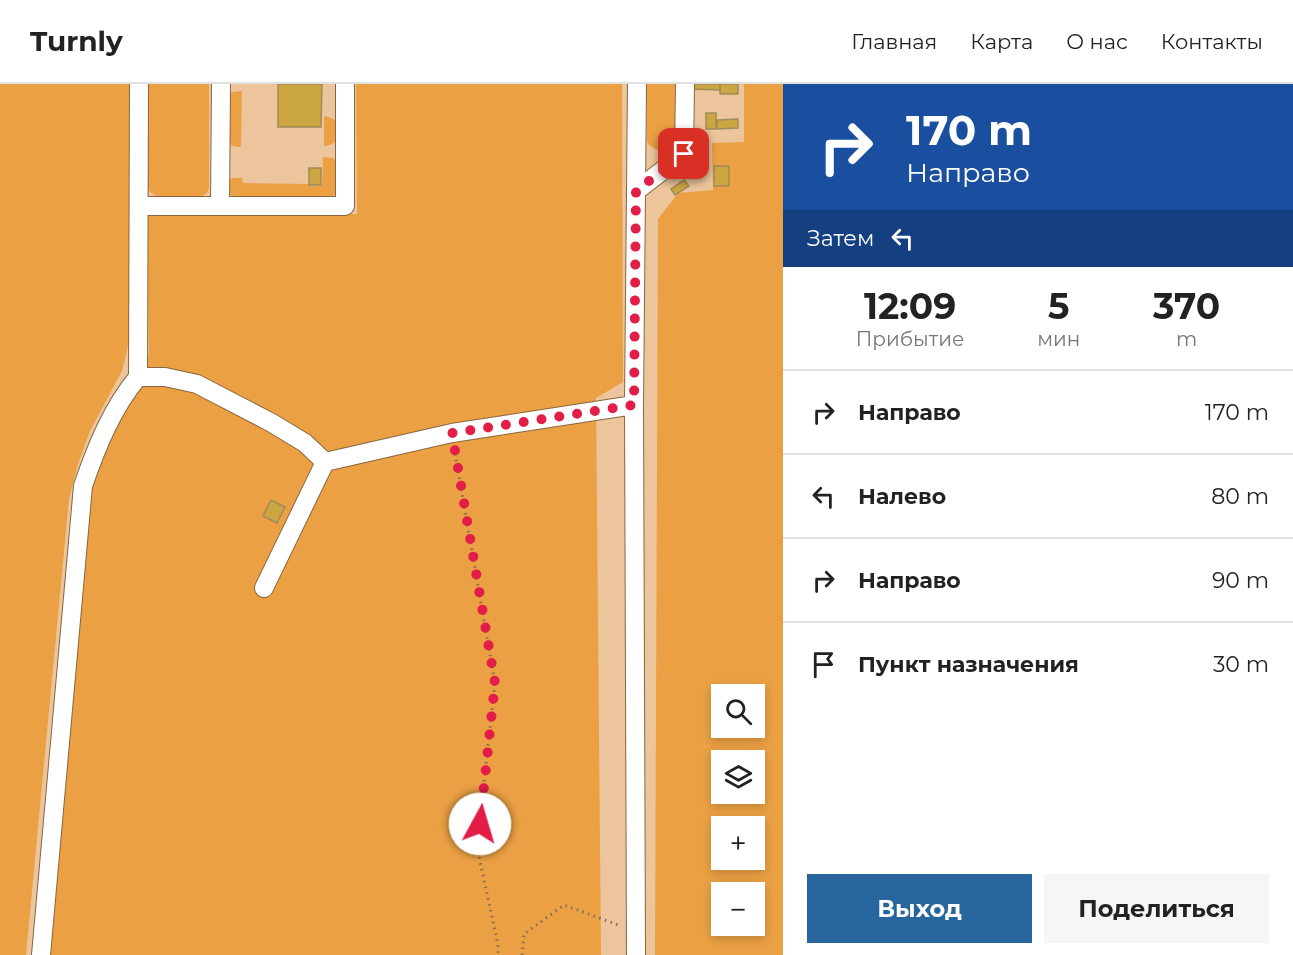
<!DOCTYPE html>
<html lang="ru">
<head>
<meta charset="utf-8">
<style>
	:root { --surface:#fff; --page:#f6f6f6; --text:#222; --muted:#767676; --line:#e0e0e0; --accent:#27669d }
	body { margin:0; font-family:Montserrat,sans-serif; background:var(--page); color:var(--text); height:100vh; display:flex; flex-direction:column; font-size:22px; white-space:nowrap }
	* { box-sizing:border-box; margin:0 }
	p { font-size:20px; color:var(--muted) }
	.icon { flex:none; width:33px; height:33px; fill:none; stroke:currentColor; stroke-width:2; stroke-linecap:round; stroke-linejoin:round }
	.map { position:relative; flex:1; overflow:hidden }
	.panel { display:flex; flex-direction:column; background:var(--surface); width:510px }
	.panel>* { flex:none }
	.top-card { background:#1a4fa0; color:#fff; overflow:hidden }
	.controls { position:absolute; left:711px; top:600px; display:grid; gap:12px }
	.controls a { display:grid; place-items:center; width:54px; height:54px; border-radius:0px; background:var(--surface); box-shadow:0 3px 9px #0003; font-size:30px }
	.pin { position:absolute; display:grid; place-items:center; width:51px; height:51px; color:#fff; margin:-26px; border-radius:12px; box-shadow:0 3px 9px #0006 }
	.me { position:absolute; width:66px; margin:-33px; rotate:6deg; stroke-linejoin:round; filter:drop-shadow(0 0 4px #0008) }
	.turn { display:flex; align-items:center; gap:21px; height:126px; padding:0 24px; font-size:27px }
	.turn .icon { width:78px; height:78px; stroke-width:2.5 }
	.turn b { display:block; font-size:42px; line-height:51px }
	.then { display:flex; align-items:center; height:57px; padding:0 24px; background:#0003; gap:12px; font-size:22px }
	.eta { display:flex; justify-content:space-evenly; align-items:center; height:102px; text-align:center }
	.eta b { font-size:36px; font-weight:700; line-height:42px }
	.button { display:flex; gap:12px; margin-top:auto; padding:12px 24px }
	.button a { flex:1; height:69px; border-radius:0px; background:var(--accent); color:#fff; font-size:24px; font-weight:700; line-height:69px; text-align:center }
	.button a+a { background:var(--page); color:var(--text) }
	ul { padding:0; list-style:none }
	li { display:flex; align-items:center; gap:18px; height:84px; padding:0 24px; border-top:2px solid var(--line) }
	li div { flex:1 }
	li b { display:block; font-size:22px }
	li em { font-style:normal }
	header { display:flex; align-items:center; gap:36px; box-sizing:border-box; height:84px; padding:0 30px; background:var(--surface); border-bottom:2px solid var(--line) }
	header strong { font-size:28px }
	nav { display:flex; gap:33px; margin-inline-start:auto; font-size:21px }
	main { display:flex; flex:1; min-height:0 }
	.map>svg:first-child { display:block }
	.green { fill:#eba043; fill-rule:evenodd }
	.building { fill:#cca640; stroke:#a08c5b; stroke-width:1.5 }
	.lines { fill:none; stroke-linecap:round; stroke-linejoin:round }
	.minor-casing { stroke:#89663f; stroke-width:20 }
	.path { stroke:#886d52; stroke-width:3; stroke-dasharray:1.5 4.5; stroke-linecap:butt }
	.minor { stroke:#fff; stroke-width:18 }
	.route { stroke:#e11d48; stroke-width:10; stroke-dasharray:0 18 }
</style>
</head>
<body>
<header>
<strong>Turnly</strong>
<nav><a>Главная</a><a>Карта</a><a>О нас</a><a>Контакты</a></nav>
</header>
<main>
<div class="map">
<svg width="783" height="871" viewBox="0 0 783 871">
	<rect width="100%" height="100%" fill="#ecc59c"/>
	<!-- green -->
	<path class="green" d="M0 0H134L130 254 122 287 90 347 78 380 69 415 26 871H0Z
		M146 0H209V104L207 109 203 112H156L149 107 146 101Z
		M356 0H622L623 298 596 314 601 871H49L89 420 94 391 120 332 138 305 149 270 147 133 151 129 156 127 357 130Z
		M647 0H679L676 62C667 69 653 68 647 58Z
		M744 0H783V871H655L658 135 678 109 713 106 712 59 744 58ZM722 610H754V644H722ZM722 676H754V710H722ZM722 742H754V776H722ZM722 808H754V842H722Z
		M242 7 241 63C234 63 231 62 226 56L230 10 233 8Z
		M324 32 331 34 337 37V57L330 61 324 62Z
		M323 73 333 74 338 79 337 108 333 112 328 114H238C229 112 226 106 227 97L233 94H242L243 99 310 100V102H322Z"/>
	<!-- building -->
	<path class="building" d="M278 0H322L321 43H278Z
		M691 0H720V6L691 5Z
		M720 0H738V10H720Z
		M706 29H716V45H706Z
		M738 35V44L717 45V36Z
		M714 82H729V102H714Z
		M309 84H321V101H309Z
		M684 96 689 102 675 111 671 105Z
		M271 416 285 423 277 439 263 432Z"/>
	<g class="lines">
		<!-- minor casing -->
		<g class="minor-casing">
			<path id="minor" d="M636 107 684 70 685 0
				M139 122H345V0
				M220 122 221 0
				M138 293H165L197 300 272 339 305 359 325 378
				M325 378 452 349 634 321
				M264 504 325 378
				M41 871 83 402C96 364 112 324 138 293L139 0
				M636 871 634 321 637 0"/>
		</g>
		<!-- path -->
		<path class="path" d="M454 364 495 599 477 763 498 861V871
			M522 871 524 850 564 821 621 842"/>
		<!-- minor -->
		<use href="#minor" class="minor"/>
	</g>
	<g class="lines">
		<!-- route -->
		<path class="route" d="M480 740 495 599 452 349 634 321 636 107 684 70"/>
	</g>
</svg>
<div class="controls">
<a><svg class="icon" aria-label="search" viewBox="0 0 24 24"><circle cx="10" cy="10" r="6"/><path d="M15 15l6 6"/></svg></a>
<a><svg class="icon" aria-label="layers" viewBox="0 0 24 24"><path d="M12 4l9 5-9 5-9-5zM3 14l9 5 9-5"/></svg></a>
<a>+</a>
<a>−</a>
</div>
<div class="pin" style="left:684px;top:70px;background:#d93025"><svg class="icon" aria-label="arrive" viewBox="0 0 24 24"><path d="M6 21V4h12l-3 4 3 4H6"/></svg></div>
<svg class="me" style="left:480px;top:740px" viewBox="-20 -20 40 40"><circle r="19" fill="#fff"/><path d="M0-13L10 11 0 6-10 11z" fill="#e11d48"/></svg>
</div>
<section class="panel">
<div class="top-card">
<div class="turn"><svg class="icon" aria-label="right" viewBox="0 0 24 24"><path d="M7 20v-9h11M14 6l5 5-5 5"/></svg><div><b>170 m</b>Направо</div></div>
<div class="then">Затем<svg class="icon" aria-label="left" viewBox="0 0 24 24"><path d="M17 20v-9H6M10 6l-5 5 5 5"/></svg></div>
</div>
<div class="eta">
<div><b>12:09</b><p>Прибытие</p></div>
<div><b>5</b><p>мин</p></div>
<div><b>370</b><p>m</p></div>
</div>
<ul>
<li><svg class="icon" aria-label="right" viewBox="0 0 24 24"><path d="M7 20v-9h11M14 6l5 5-5 5"/></svg><div><b>Направо</b></div><em>170 m</em></li>
<li><svg class="icon" aria-label="left" viewBox="0 0 24 24"><path d="M17 20v-9H6M10 6l-5 5 5 5"/></svg><div><b>Налево</b></div><em>80 m</em></li>
<li><svg class="icon" aria-label="right" viewBox="0 0 24 24"><path d="M7 20v-9h11M14 6l5 5-5 5"/></svg><div><b>Направо</b></div><em>90 m</em></li>
<li><svg class="icon" aria-label="arrive" viewBox="0 0 24 24"><path d="M6 21V4h12l-3 4 3 4H6"/></svg><div><b>Пункт назначения</b></div><em>30 m</em></li>
</ul>
<div class="button"><a>Выход</a><a>Поделиться</a></div>
</section>
</main>
</body>
</html>
